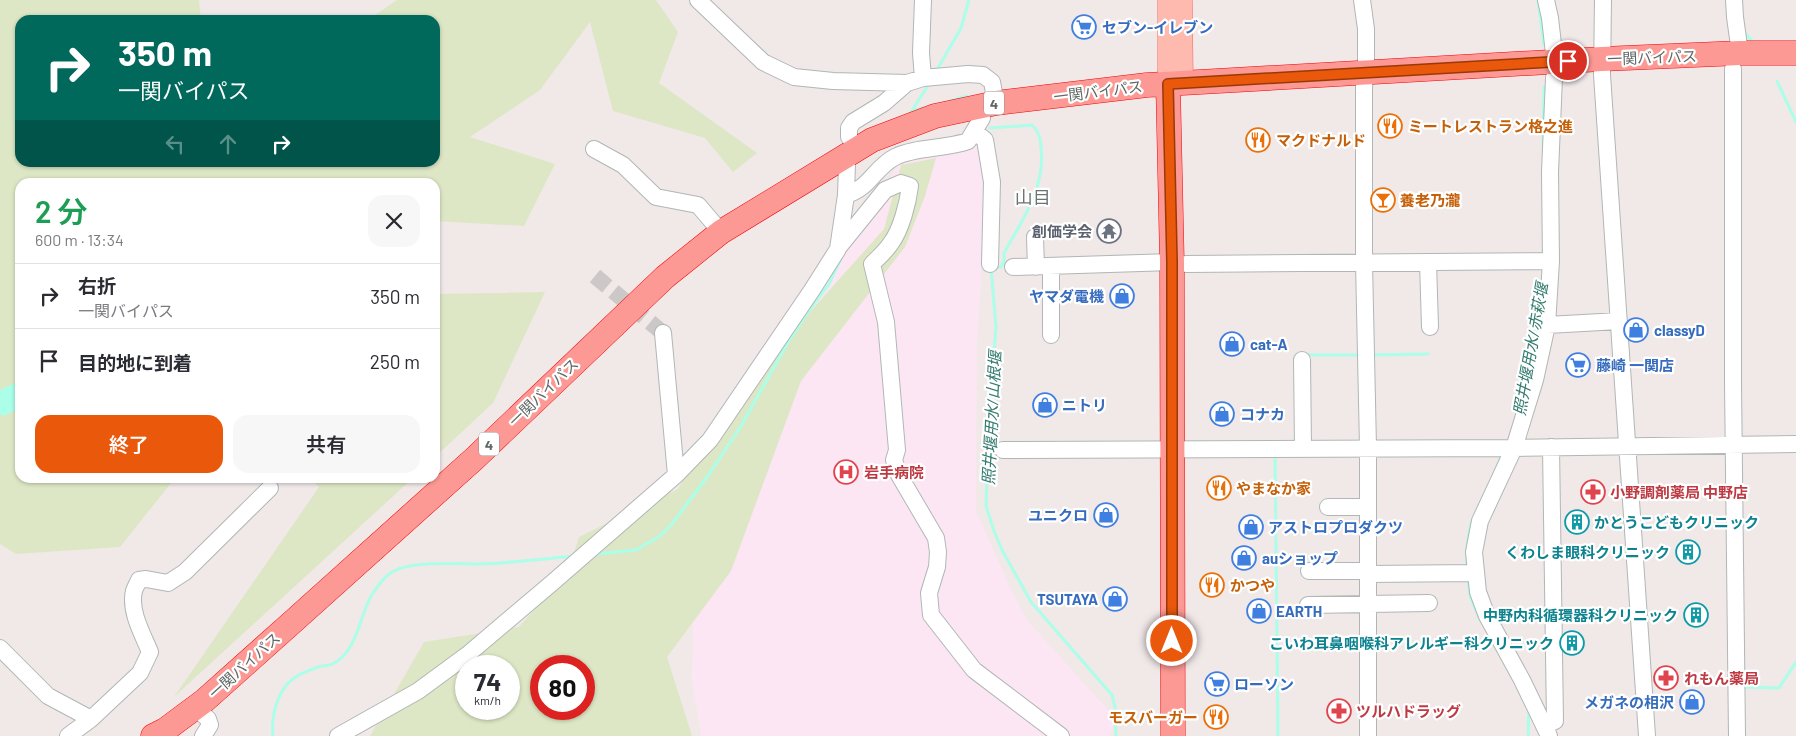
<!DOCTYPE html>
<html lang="ja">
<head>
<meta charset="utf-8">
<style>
	:root { --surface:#fff; --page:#f7f7f7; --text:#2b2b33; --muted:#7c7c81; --line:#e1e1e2; --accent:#ea580c }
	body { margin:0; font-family:Barlow,"Noto Sans JP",sans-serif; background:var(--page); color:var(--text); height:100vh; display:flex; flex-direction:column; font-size:19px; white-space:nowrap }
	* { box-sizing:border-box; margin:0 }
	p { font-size:16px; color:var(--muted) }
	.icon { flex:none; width:28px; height:28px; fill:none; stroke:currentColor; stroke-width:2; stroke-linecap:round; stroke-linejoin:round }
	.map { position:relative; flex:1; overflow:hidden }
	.side { position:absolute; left:15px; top:178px; width:425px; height:305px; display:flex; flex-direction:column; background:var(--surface); border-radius:15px; box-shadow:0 1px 4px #0004 }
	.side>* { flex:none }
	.hud { position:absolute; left:15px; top:15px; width:425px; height:152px; border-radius:15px; box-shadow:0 1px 4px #0004; background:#00695c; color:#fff; overflow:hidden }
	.speed { position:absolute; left:455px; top:655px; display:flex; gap:10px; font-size:25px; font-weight:700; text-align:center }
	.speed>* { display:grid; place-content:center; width:65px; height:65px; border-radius:50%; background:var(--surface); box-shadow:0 1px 4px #0004; line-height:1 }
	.speed small { font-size:12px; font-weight:400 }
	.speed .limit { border:8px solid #d22; background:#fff; color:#111 }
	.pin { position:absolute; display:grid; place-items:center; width:42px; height:42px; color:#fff; margin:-21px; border:2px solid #fff; border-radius:50%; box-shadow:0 1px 5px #0007 }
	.me { position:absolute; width:55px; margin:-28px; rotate:0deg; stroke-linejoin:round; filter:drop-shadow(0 0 4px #0008) }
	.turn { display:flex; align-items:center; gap:18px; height:105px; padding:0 20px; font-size:22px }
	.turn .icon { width:65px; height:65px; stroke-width:2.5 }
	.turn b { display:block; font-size:35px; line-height:42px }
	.lanes { display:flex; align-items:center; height:48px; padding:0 20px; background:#0003; justify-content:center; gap:25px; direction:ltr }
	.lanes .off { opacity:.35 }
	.round { display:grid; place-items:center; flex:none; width:52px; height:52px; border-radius:15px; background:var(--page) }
	.summary { display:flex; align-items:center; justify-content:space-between; height:85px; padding:0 20px }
	h1 { font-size:30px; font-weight:600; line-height:38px; color:#1e9e55 }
	.button { display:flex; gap:10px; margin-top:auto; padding:10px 20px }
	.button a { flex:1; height:58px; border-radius:15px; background:var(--accent); color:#fff; font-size:20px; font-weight:600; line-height:58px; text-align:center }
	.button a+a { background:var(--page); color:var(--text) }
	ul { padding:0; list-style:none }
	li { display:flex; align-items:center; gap:15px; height:65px; padding:0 20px; border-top:1px solid var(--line) }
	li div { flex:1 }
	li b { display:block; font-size:19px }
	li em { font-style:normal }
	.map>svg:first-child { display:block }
	.medical { fill:#fce6f3 }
	.green { fill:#dde7c5; fill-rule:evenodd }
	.water { fill:#abfee8 }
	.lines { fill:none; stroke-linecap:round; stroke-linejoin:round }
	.stream { stroke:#abfee8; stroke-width:3 }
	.minor-tunnel { stroke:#ccc8c8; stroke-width:16; stroke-dasharray:16 8; stroke-linecap:butt }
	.minor-casing { stroke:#b0b7b6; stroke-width:18 }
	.major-casing { stroke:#f06461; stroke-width:21 }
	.highway-casing { stroke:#f50306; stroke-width:25 }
	.minor { stroke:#fff; stroke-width:16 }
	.major { stroke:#febaaf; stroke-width:20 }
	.highway { stroke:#fc9994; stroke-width:24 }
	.route-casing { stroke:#983908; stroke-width:12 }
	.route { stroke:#ea580c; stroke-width:9 }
	.labels { text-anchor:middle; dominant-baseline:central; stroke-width:4.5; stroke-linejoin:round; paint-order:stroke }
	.shield { fill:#fff; stroke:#8f9594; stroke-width:1 }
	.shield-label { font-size:14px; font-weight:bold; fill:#5f6866 }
	.shop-label { font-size:15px; font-weight:bold; fill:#366cbe; stroke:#fff; text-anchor:start }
	.street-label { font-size:15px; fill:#5f6866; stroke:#fff }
	.food-label { font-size:15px; font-weight:bold; fill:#c56008; stroke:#fff; text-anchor:start }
	.worship-label { font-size:15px; font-weight:bold; fill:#5b616d; stroke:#fff; text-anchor:end }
	.health-label { font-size:15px; font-weight:bold; fill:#be3a42; stroke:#fff; text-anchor:start }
	.culture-label { font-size:15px; font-weight:bold; fill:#0d838f; stroke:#fff; text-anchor:end }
	.water-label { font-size:16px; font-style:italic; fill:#347c6f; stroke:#fff }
	.quarter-label { font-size:18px; fill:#6b7573; stroke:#fff }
</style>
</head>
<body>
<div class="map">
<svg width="1796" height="736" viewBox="0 0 1796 736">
	<rect width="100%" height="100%" fill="#f1e8e8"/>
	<!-- medical -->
	<path class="medical" d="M980 142 987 183 977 343 976 511 1012 592 1027 620 1115 718 1110 736H701L692 680 695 544 849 238 900 163 966 151Z"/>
	<!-- green -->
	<path class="green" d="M0 0H199L201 20H20V162H435V20H368L397 0H656L678 32 659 83 757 153 733 172 705 138 613 111 590 22 540 90 470 137 555 164 524 226 435 221V182H20V478H175L120 547 16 554 0 544Z
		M936 158 925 196 905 247 801 381 731 571 667 657 692 736H370L424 642 519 627 568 571 579 537 678 489 723 409 884 229 901 165ZM466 666H509V709H466ZM541 666H584V709H541Z
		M545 292 493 403 435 457V294Z
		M310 478H413L174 697 319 487Z"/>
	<!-- water -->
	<path class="water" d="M15 383 20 385 19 409 3 416 0 414V390Z"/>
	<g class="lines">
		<!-- stream -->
		<path class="stream" d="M1538 0 1544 45
			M1744 32 1755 44
			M938 68 961 28 969 0
			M1777 81 1796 122
			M950 101 967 96
			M912 111 923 108
			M911 112 927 87
			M990 128 1032 125C1039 132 1040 137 1041 146 1046 187 1023 219 1004 253V261L1001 267H991L996 327 989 421 986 506 994 531 1002 550 1031 602 1112 695 1115 707 1116 736
			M1543 146 1544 87
			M1308 355H1360
			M1371 355 1428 354
			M1525 387 1535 335 1541 287
			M1275 454 1278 736
			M1495 471 1502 454
			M596 554 636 550 660 536 672 524 707 477 741 426 787 344 808 312 829 284 842 256
			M1467 568C1465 551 1468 536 1472 520
			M1468 579 1470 596 1480 620
			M1742 687 1779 688 1796 662
			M273 736C271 716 277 690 294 678 301 673 311 670 318 667 323 665 329 666 333 664 359 650 359 614 373 593 379 585 385 575 394 571 412 561 458 564 480 564 511 563 543 559 574 556
			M1528 736 1529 709"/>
		<!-- minor-tunnel -->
		<path class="minor-tunnel" d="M595 276 663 333"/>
		<!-- minor casing -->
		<g class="minor-casing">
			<path id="minor" d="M698 0 763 62 794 77 833 81 907 83 923 78 968 74 983 75 992 82 996 103
				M1362 0 1366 29V64L1364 87V263L1368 447V736
				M1546 0 1550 18 1555 62
				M1603 0 1602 75 1647 736
				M1734 0 1735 17 1740 53
				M1733 69V383L1737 736
				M923 78 921 53 923 0
				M974 131 985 140 992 182 990 264
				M849 137V128L853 122 884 103 907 83
				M594 149 623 165 656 197 698 205 721 232
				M846 195C869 189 875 167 895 157 914 147 947 149 968 141L982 118
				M1035 237 1036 267
				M838 248 885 190 901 183 910 186C908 203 901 230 891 243 886 251 879 257 872 264L886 322 897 450 894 460 899 475 936 538 938 552 937 567 929 593 931 615 974 670 1061 736
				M1428 262 1430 327
				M1186 264 1551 261
				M1051 266V335
				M1013 267 1172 262
				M1547 325 1619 321
				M663 333 676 475
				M1302 360 1303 448
				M1003 450 1514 448 1796 444
				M1328 507H1368
				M1309 571H1368
				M1368 574 1475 573
				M1308 605 1429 603
				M0 648 48 696 91 719
				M195 707 208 719 210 725 203 736
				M1544 726 1555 721 1551 447
				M68 736 91 719 140 673 150 652C143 635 129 611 134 591 135 587 138 583 139 580L146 579 168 583 185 572 270 488
				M338 736 418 691 467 655 552 583 676 475 710 440 812 290 838 249 846 195 847 163
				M1549 736 1522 680 1487 616 1478 592 1474 552 1480 521 1514 448 1535 380 1547 325 1551 261 1550 172 1554 78"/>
		</g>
		<!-- major casing -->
		<g class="major-casing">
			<path id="major" d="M1182 0 1183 84
				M1168 84V0"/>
		</g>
		<!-- highway casing -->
		<g class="highway-casing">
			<path id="highway" d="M1168 84 1172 262 1173 736
				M153 736 165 730 204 701 288 626 474 459 665 277 721 232 872 140 935 116 996 103 1147 85 1602 59 1740 53H1796"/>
		</g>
		<!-- minor -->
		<use href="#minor" class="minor"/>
		<!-- major -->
		<use href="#major" class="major"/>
		<!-- highway -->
		<use href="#highway" class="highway"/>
	</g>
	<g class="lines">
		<!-- route casing -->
		<g class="route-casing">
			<path id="route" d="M1172 641V262L1168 84 1568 61"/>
		</g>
		<!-- route -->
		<use href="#route" class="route"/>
	</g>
	<!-- icons -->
	<defs>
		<g id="supermarket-ring" transform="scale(1.25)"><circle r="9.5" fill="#fff" stroke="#3f7fe0" stroke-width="1.5"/><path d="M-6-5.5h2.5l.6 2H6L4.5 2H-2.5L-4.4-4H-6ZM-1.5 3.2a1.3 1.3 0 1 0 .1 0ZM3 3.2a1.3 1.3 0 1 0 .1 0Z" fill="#3f7fe0"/></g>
		<g id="restaurant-ring" transform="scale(1.25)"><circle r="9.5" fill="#fff" stroke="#e8710a" stroke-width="1.5"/><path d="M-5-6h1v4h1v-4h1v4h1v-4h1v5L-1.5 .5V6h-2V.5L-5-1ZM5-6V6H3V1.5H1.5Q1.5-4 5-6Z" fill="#e8710a"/></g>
		<g id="bar-ring" transform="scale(1.25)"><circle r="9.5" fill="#fff" stroke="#e8710a" stroke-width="1.5"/><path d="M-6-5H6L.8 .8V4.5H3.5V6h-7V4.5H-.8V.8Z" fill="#e8710a"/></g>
		<g id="temple-ring" transform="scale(1.25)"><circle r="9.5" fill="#fff" stroke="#6b7280" stroke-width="1.5"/><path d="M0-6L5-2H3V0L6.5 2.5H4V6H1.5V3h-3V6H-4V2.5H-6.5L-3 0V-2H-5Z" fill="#6b7280"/></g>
		<g id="shop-ring" transform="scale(1.25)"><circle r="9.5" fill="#fff" stroke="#3f7fe0" stroke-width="1.5"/><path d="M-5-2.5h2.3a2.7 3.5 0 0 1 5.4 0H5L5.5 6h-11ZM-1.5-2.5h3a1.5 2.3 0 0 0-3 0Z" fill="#3f7fe0"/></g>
		<g id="hospital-ring" transform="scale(1.25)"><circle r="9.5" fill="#fff" stroke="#e0444e" stroke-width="1.5"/><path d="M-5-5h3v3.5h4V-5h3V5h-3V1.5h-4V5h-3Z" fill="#e0444e"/></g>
		<g id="pharmacy-ring" transform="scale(1.25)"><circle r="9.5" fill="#fff" stroke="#e0444e" stroke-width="1.5"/><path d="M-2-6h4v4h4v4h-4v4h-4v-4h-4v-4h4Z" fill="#e0444e"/></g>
		<g id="building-ring" transform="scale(1.25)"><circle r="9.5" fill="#fff" stroke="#0f9aa8" stroke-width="1.5"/><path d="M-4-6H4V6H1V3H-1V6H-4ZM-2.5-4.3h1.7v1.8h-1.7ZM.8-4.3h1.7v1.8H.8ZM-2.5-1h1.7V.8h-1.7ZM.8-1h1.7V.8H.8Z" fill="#0f9aa8"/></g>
	</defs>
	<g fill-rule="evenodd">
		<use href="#supermarket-ring" x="1084" y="27"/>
		<use href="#restaurant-ring" x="1390" y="126"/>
		<use href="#restaurant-ring" x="1258" y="140"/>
		<use href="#bar-ring" x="1383" y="200"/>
		<use href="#temple-ring" x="1109" y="231"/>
		<use href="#shop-ring" x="1122" y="296"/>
		<use href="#shop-ring" x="1636" y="330"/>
		<use href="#shop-ring" x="1232" y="344"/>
		<use href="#supermarket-ring" x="1578" y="365"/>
		<use href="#shop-ring" x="1045" y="405"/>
		<use href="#shop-ring" x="1222" y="414"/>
		<use href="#hospital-ring" x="846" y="472"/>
		<use href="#restaurant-ring" x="1219" y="488"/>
		<use href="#pharmacy-ring" x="1593" y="492"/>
		<use href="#shop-ring" x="1106" y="515"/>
		<use href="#building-ring" x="1577" y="522"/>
		<use href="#shop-ring" x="1251" y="527"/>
		<use href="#building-ring" x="1688" y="552"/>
		<use href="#shop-ring" x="1244" y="558"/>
		<use href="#restaurant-ring" x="1212" y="585"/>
		<use href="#shop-ring" x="1115" y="599"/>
		<use href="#shop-ring" x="1259" y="611"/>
		<use href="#building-ring" x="1696" y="615"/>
		<use href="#building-ring" x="1572" y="643"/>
		<use href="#pharmacy-ring" x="1666" y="678"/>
		<use href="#supermarket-ring" x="1217" y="684"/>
		<use href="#shop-ring" x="1692" y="702"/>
		<use href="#pharmacy-ring" x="1339" y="711"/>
		<use href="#restaurant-ring" x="1216" y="717"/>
	</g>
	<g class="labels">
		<!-- shield labels -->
		<g class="shield">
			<rect x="984" y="91.5" width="20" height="23" rx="4"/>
			<rect x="479" y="432.5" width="20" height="23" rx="4"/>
		</g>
		<g class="shield-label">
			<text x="994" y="103">4</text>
			<text x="489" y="444">4</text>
		</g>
		<!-- shop labels -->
		<g class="shop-label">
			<text x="1102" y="27">セブン-イレブン</text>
			<text x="1104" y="296" text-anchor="end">ヤマダ電機</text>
			<text x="1654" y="330">classyD</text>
			<text x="1250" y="344">cat-A</text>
			<text x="1596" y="365">藤崎 一関店</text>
			<text x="1062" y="405">ニトリ</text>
			<text x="1240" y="414">コナカ</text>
			<text x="1088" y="515" text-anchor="end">ユニクロ</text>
			<text x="1268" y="527">アストロプロダクツ</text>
			<text x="1262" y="558">auショップ</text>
			<text x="1098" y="599" text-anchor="end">TSUTAYA</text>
			<text x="1276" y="611">EARTH</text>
			<text x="1234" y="684">ローソン</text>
			<text x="1674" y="702" text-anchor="end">メガネの相沢</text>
		</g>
		<!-- street labels -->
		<g class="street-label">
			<text transform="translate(1652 57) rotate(-2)">一関バイパス</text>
			<text transform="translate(1098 91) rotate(-7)">一関バイパス</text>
			<text transform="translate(543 392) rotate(-44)">一関バイパス</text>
			<text transform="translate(244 665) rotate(-42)">一関バイパス</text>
		</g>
		<!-- food labels -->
		<g class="food-label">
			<text x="1408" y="126">ミートレストラン格之進</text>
			<text x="1276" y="140">マクドナルド</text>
			<text x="1400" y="200">養老乃瀧</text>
			<text x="1236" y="488">やまなか家</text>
			<text x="1230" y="585">かつや</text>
			<text x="1198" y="717" text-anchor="end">モスバーガー</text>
		</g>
		<!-- worship labels -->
		<g class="worship-label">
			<text x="1092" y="231">創価学会</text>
		</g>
		<!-- health labels -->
		<g class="health-label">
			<text x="864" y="472">岩手病院</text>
			<text x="1610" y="492">小野調剤薬局 中野店</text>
			<text x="1684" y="678">れもん薬局</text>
			<text x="1356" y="711">ツルハドラッグ</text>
		</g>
		<!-- culture labels -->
		<g class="culture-label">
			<text x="1594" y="522" text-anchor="start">かとうこどもクリニック</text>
			<text x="1670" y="552">くわしま眼科クリニック</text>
			<text x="1678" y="615">中野内科循環器科クリニック</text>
			<text x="1554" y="643">こいわ耳鼻咽喉科アレルギー科クリニック</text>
		</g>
		<!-- water labels -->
		<g class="water-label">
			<text transform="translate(1530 349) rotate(-80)">照井堰用水/赤萩堰</text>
			<text transform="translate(991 418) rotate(-87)">照井堰用水/山根堰</text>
		</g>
		<!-- quarter labels -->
		<g class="quarter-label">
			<text x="1033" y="197">山目</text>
		</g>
	</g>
</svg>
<div class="speed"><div>74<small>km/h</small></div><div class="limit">80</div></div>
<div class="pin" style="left:1568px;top:61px;background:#d93025"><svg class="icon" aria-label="arrive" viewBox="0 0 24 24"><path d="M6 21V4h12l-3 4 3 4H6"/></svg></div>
<svg class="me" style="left:1172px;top:641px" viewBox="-20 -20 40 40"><circle r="17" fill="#ea580c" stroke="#fff" stroke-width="3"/><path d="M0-11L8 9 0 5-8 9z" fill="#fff"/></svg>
<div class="hud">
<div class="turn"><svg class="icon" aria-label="right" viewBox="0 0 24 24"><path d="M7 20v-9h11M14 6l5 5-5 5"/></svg><div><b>350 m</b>一関バイパス</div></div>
<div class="lanes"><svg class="icon off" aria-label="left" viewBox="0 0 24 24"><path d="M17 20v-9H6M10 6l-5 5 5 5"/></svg><svg class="icon off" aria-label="ahead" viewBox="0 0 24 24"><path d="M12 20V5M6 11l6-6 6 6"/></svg><svg class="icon" aria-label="right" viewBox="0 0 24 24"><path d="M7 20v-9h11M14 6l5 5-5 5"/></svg></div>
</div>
<section class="side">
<div class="summary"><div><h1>2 分</h1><p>600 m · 13:34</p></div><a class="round"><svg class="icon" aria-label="close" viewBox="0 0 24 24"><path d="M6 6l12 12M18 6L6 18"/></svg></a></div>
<ul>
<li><svg class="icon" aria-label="right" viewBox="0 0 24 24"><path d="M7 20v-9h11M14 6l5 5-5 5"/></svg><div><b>右折</b><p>一関バイパス</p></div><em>350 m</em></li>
<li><svg class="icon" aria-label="arrive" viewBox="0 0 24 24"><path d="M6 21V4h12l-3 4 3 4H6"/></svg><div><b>目的地に到着</b></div><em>250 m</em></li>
</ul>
<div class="button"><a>終了</a><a>共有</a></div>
</section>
</div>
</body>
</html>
